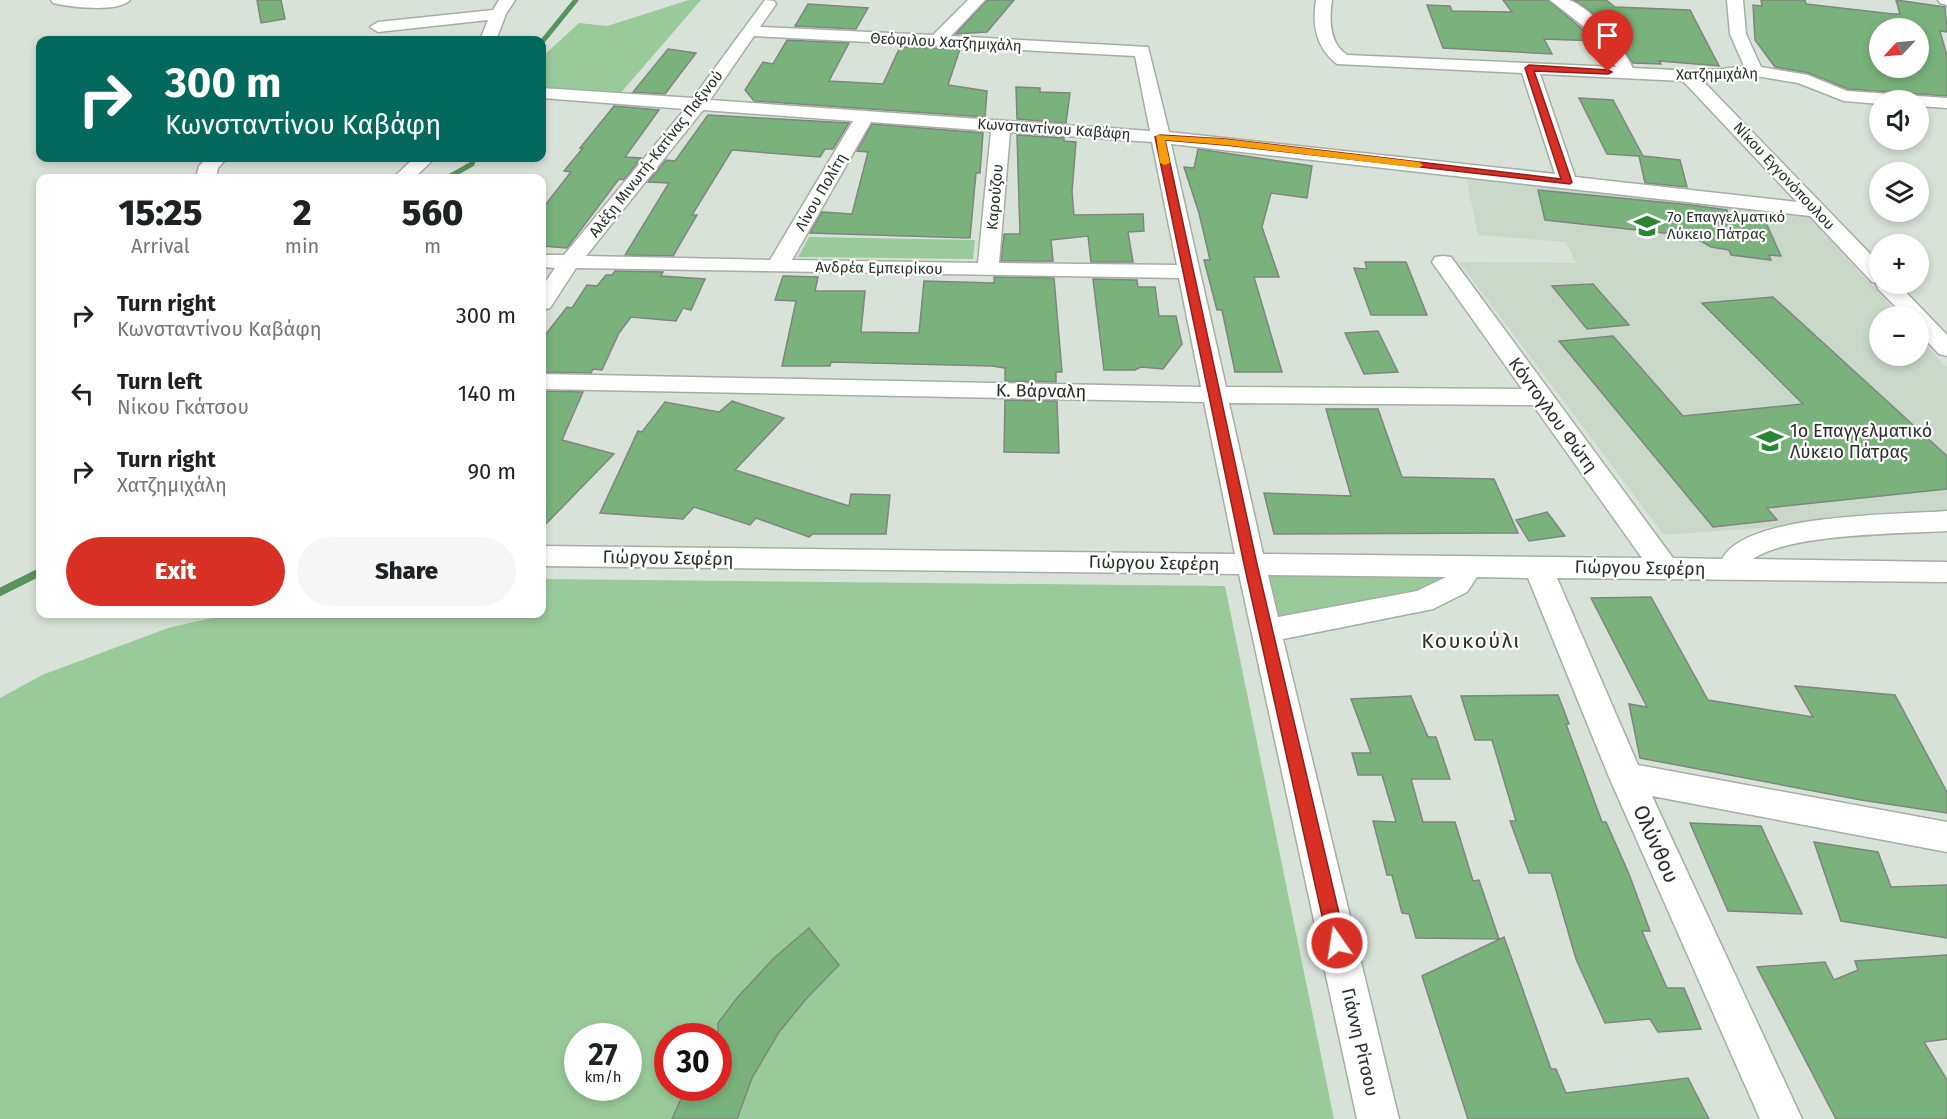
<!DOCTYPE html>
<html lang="en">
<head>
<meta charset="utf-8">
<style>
	:root { --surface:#fff; --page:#f6f6f6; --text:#202124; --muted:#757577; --accent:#d93025 }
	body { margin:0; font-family:"Fira Sans",sans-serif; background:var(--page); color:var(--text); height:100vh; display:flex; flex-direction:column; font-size:22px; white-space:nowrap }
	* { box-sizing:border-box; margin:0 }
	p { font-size:20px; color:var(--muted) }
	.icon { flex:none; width:33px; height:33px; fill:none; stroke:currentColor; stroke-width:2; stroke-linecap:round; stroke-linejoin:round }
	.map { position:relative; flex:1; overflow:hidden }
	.panel { position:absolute; left:36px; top:174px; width:510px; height:444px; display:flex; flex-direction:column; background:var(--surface); border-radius:12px; box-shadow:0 3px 9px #0003 }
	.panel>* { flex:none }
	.guide { position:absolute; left:36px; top:36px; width:510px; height:126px; border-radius:12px; box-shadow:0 3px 9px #0003; background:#00695c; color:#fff; overflow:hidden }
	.needle { width:39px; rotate:244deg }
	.buttons { position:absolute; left:1869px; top:18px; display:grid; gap:12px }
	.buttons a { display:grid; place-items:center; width:60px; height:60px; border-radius:50%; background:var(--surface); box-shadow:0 3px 9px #0003; font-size:30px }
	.speed { position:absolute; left:564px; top:1023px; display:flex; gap:12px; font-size:30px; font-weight:700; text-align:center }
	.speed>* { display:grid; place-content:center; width:78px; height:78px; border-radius:50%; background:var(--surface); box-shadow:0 3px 9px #0003; line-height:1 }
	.speed small { font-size:15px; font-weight:400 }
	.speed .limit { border:9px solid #d22; background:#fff; color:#111 }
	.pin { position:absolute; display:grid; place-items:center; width:51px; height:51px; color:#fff; margin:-62px -26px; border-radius:50% 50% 50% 0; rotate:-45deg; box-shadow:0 0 6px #0007 }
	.pin .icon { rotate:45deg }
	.me { position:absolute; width:66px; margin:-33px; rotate:347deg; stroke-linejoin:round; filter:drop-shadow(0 0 4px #0008) }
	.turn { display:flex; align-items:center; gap:21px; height:126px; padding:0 30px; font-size:27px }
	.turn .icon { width:78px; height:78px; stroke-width:2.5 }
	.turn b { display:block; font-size:42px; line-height:51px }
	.eta { display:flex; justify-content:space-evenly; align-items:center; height:102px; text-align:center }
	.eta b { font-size:36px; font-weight:800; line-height:42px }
	.action { display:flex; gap:12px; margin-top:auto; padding:12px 30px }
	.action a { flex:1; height:69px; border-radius:36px; background:var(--accent); color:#fff; font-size:24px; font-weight:800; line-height:69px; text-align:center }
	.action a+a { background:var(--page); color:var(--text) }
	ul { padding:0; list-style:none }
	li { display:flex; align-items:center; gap:18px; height:78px; padding:0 30px }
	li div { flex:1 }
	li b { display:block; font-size:22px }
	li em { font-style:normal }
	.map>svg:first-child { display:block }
	.built { fill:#cad8ca }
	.green { fill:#99cb9a; fill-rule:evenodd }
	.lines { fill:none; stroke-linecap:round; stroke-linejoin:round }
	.stream-far1 { stroke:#59925c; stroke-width:5 }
	.stream { stroke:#59925c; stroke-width:8 }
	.building { fill:#79b27b; stroke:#7f867f; stroke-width:1.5; fill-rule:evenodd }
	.street-casing { stroke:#a5ada5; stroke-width:3 }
	.street { fill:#fff; fill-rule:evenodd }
	.route { fill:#d93025; stroke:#8d1f18; stroke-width:1.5 }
	.slow { fill:#f59e0b }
	.labels { text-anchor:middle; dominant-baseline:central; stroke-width:4.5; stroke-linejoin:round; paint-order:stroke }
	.far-street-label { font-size:15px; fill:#2a2e2a; stroke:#fff }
	.far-poi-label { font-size:15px; fill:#2a2e2a; stroke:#fff; text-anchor:start }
	.street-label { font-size:18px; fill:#2a2e2a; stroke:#fff }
	.poi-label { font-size:18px; fill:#2a2e2a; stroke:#fff; text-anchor:start }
	.quarter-label { font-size:21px; letter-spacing:1.5px; fill:#2a2e2a; stroke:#fff }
	.near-street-label { font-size:21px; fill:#2a2e2a; stroke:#fff }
</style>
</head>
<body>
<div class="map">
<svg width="1947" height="1119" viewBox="0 0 1947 1119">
	<rect width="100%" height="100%" fill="#d9e2d9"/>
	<!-- built -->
	<path class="built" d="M1466 177 1810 217 1899 316H1880V356H1918L1919 337 1947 368V514L1664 535 1459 262 1576 263 1566 242 1478 235Z"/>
	<!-- green -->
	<path class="green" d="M689 0H701L619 95 542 89V57L579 23 607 26Z
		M809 237 975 240 973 259 798 257Z
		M1251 564 1467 566 1457 584 1266 631Z
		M542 579 1225 586 1334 1119H0V698L42 675 168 628 229 614H542ZM578 1036H628V1088H578ZM668 1036H718V1088H668Z"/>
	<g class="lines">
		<!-- stream-far1 -->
		<path class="stream-far1" d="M542 42 576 0
			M447 178 472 164 474 158"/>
		<!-- stream -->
		<path class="stream" d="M0 592 40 572"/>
	</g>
	<!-- building -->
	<path class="building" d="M257 0H281L285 19 261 23Z
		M987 0H1014L987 32 956 34Z
		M1503 0H1548L1596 41 1544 39 1552 54 1443 48 1427 5 1450 6 1452 11 1512 12Z
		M1574 0H1606L1615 7 1690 10 1719 66 1659 61 1661 64 1633 63 1608 28 1589 10Z
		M1761 0H1805L1806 4 1893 14H1900L1896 0 1945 7 1947 32 1940 31 1947 56V96L1848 89 1809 73 1775 67 1755 40 1753 5 1762 6ZM1880 28H1918V68H1880Z
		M808 4 868 8 856 29 795 26Z
		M787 40 849 43 829 81 883 84 900 47 960 49 948 85 987 91 985 117 754 101 745 90 763 62 773 64Z
		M668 49 696 53 665 94 633 92Z
		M1016 87 1040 88V92L1070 93 1066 123 1017 119Z
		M1579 98 1613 100 1643 156 1680 160 1687 187 1645 183 1639 156 1607 154Z
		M614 106 659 110 625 157 641 158 624 180 619 179 567 248 542 246V209L571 172 564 171 583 148H580Z
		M708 115 849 123 833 149H825L820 157 732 150 692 215H697L673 256 625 255 669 183 648 182 666 160 675 161Z
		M872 124 983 133 980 173H976L970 238 810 233 822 212 852 214 868 152 857 151Z
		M1017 135 1064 138V141L1076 142 1072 192 1074 215 1143 214 1144 231 1128 232 1133 262H1091L1088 236 1051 240 1053 261H1001L1004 234H1020Z
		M1198 149 1312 166 1307 198 1271 193 1262 227 1279 277H1254L1282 372H1235L1222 310H1217L1204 260H1210L1199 213 1184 167 1194 168Z
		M1538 190 1691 205 1727 210 1728 213 1763 216 1781 256 1769 255 1771 260 1731 255 1729 250 1711 247 1692 236 1545 220Z
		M1365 262H1406L1427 315H1371L1354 268 1367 269Z
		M615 271 663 272 661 276 705 279 691 310 683 308 676 321 631 317 619 333 602 370 593 369 591 373 542 372V339L567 307 572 308 587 285 597 286 606 275H612Z
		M783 276 818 277 815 291H865L861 332 919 333 924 281 994 283V277L1054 278 1062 372H1056V382L1005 381V368L992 366 831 362 830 366H782L796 301 775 300Z
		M1093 279 1137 280 1138 287H1155L1159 316H1176L1182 344 1163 369 1141 367 1135 370H1104Z
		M1593 284 1629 325 1587 329 1552 286Z
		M1773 297 1947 456V489L1767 508 1777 520 1713 527 1559 341 1613 336 1683 416 1803 404 1702 303Z
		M1378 331 1398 372 1364 374 1345 333Z
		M542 391 583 392 562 440 614 454 542 528Z
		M1005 400 1057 401 1059 453 1004 452Z
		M732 401 784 418 735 470 849 506 851 494 890 495 886 534H813L809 537 756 518 750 525 694 507 683 519 600 513 638 431 642 432 665 402 719 412Z
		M1326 409H1378L1402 477 1494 479 1518 533 1274 534 1264 493 1351 496Z
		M1547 512 1565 536 1529 541 1516 520Z
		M1651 597 1708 700 1813 717 1795 686 1895 695 1947 792V813L1861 800 1640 758 1629 704 1647 707 1591 598Z
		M1558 695 1569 724H1566L1602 822H1606L1629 874 1650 931H1642L1667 988H1684L1701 1029 1658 1032 1650 1019 1605 1023 1576 959 1551 873H1529L1510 821H1516L1492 740H1475L1461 696Z
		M1411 696 1428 737H1436L1450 779H1411L1423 822H1455L1473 881 1479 880 1499 939 1416 938 1409 914 1402 913 1392 875H1387L1373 821 1396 822 1382 775H1358L1352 753H1371L1351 699Z
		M1690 823 1761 826 1802 914 1728 911Z
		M1814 842 1878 852 1891 887 1947 885V938L1841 921Z
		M809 928 839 965 807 998 779 1032 752 1078 737 1119H672L686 1088H718V1023L737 998 774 958Z
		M1504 937 1551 1069H1556L1566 1093 1688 1078 1709 1119H1468L1422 976Z
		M1947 955V1039L1924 1042 1947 1080V1119H1836L1757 967 1825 962 1834 980 1858 970 1855 961Z"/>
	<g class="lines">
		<!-- street casing -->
		<g class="street-casing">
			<path id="street" d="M51 0H130C118 13 70 7 53 3Z
				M499 0H515L506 14 496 40H480L488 20 378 32 370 27 378 22 493 10Z
				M765 0 774 1 776 4 760 27 933 35 968 0H985L951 36 1148 47 1169 132 1555 174 1522 73 1337 64C1316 48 1312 25 1316 0H1332C1329 20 1329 43 1347 55L1616 67 1607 51 1593 34 1550 0C1556 0 1564 0 1569 0 1593 9 1622 46 1633 68 1671 70 1707 73 1744 66L1730 34 1727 0H1743L1746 34 1761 67 1808 75 1847 91 1947 98V108L1918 106V100H1880V104L1844 101 1798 83 1762 77 1747 76 1703 81 1880 264V284H1898L1947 335V356L1939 354 1918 332V316H1905L1878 289 1876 283 1872 282 1810 216 1171 144 1226 387 1522 389 1432 262 1435 257 1443 256 1451 257 1673 558 1722 559C1746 513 1898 515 1947 511V531C1899 534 1791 533 1753 559L1947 562V582L1557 578 1638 765 1947 822V852L1652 796 1802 1119H1760L1609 777 1528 578 1477 577 1467 592 1433 609 1283 639 1399 1119H1357L1239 574 542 566V546L1235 554 1204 402 542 389V374L1201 387 1179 278 576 268 550 308 542 310V287L555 268 542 267V255H564L685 109 542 98V88L693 98ZM754 36 1135 56 1150 131 710 100ZM1540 74 1683 81 1797 202 1575 177ZM703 110 853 121 770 260 586 256ZM871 122 991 131 978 263 792 260ZM1010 132 1152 142 1177 265 999 263ZM1229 403 1533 405 1642 558 1263 554ZM1268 575 1446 577 1417 591 1278 617Z
				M1938 0H1947V5L1940 3Z
				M207 158H227L218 168 216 178H196L199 166Z
				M414 158H435L414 178H393Z"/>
		</g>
		<!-- street -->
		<use href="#street" class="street"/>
	</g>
	<!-- route -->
	<path class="route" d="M1529 65 1608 70 1612 72 1608 74 1534 71 1572 182 1570 184 1225 145 1165 140 1257 564 1346 943 1344 949 1337 951 1331 949 1328 943 1244 564 1155 137 1160 135 1225 139 1561 179 1525 68Z"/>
	<!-- slow -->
	<path class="slow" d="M1156 135 1225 139 1419 162 1423 165 1419 168 1225 145 1165 140 1170 163 1165 165 1160 163Z"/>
	<!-- icons -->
	<defs>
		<g id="school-bare" transform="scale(2.07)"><path d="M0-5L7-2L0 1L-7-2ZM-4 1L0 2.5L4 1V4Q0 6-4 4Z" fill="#298435" stroke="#fff" stroke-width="2.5" paint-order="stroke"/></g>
	</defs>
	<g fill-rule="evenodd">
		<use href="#school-bare" x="1647" y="226"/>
		<use href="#school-bare" x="1770" y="441"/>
	</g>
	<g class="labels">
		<!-- far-street labels -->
		<g class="far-street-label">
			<text transform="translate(946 42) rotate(3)">Θεόφιλου Χατζημιχάλη</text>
			<text transform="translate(1717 74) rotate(-1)">Χατζημιχάλη</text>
			<text transform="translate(1054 129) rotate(4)">Κωνσταντίνου Καβάφη</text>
			<text transform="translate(656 154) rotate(-52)">Αλέξη Μινωτή-Κατίνας Παξινού</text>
			<text transform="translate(1784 176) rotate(47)">Νίκου Εγγονόπουλου</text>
			<text transform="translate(821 192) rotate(-60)">Λίνου Πολίτη</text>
			<text transform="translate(995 197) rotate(-85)">Καρούζου</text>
			<text transform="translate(879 268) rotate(1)">Ανδρέα Εμπειρίκου</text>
		</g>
		<!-- far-poi labels -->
		<g class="far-poi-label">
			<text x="1667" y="217">7ο Επαγγελματικό<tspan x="1667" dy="17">Λύκειο Πάτρας</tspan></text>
		</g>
		<!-- street labels -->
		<g class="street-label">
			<text transform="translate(1041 391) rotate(1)">Κ. Βάρναλη</text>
			<text transform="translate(1553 415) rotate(54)">Κόντογλου Φώτη</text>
			<text transform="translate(668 558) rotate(1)">Γιώργου Σεφέρη</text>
			<text transform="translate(1154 563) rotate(1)">Γιώργου Σεφέρη</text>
			<text transform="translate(1640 568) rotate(1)">Γιώργου Σεφέρη</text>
			<text transform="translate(1360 1042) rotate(77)">Γιάννη Ρίτσου</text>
		</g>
		<!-- poi labels -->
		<g class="poi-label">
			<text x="1790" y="431">1o Επαγγελματικό<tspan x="1790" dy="21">Λύκειο Πάτρας</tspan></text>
		</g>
		<!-- quarter labels -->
		<g class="quarter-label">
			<text x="1471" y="641">Κουκούλι</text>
		</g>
		<!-- near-street labels -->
		<g class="near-street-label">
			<text transform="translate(1656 844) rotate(66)">Ολύνθου</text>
		</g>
	</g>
</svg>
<div class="buttons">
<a><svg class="needle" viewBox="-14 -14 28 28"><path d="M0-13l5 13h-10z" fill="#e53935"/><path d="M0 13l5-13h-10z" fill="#757577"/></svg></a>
<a><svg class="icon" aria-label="sound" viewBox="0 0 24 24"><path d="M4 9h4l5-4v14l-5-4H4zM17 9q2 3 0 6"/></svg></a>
<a><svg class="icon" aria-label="layers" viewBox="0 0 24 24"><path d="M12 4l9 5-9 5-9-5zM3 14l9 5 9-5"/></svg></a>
<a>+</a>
<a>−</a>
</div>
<div class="speed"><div>27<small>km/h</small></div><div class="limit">30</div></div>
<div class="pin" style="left:1608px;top:72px;background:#d93025"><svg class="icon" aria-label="arrive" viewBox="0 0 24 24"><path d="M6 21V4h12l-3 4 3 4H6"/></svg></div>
<svg class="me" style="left:1337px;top:943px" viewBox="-20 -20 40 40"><circle r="17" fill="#d93025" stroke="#fff" stroke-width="3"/><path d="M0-11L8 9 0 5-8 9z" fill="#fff"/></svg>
<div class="guide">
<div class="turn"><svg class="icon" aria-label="right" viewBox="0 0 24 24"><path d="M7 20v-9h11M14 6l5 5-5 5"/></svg><div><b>300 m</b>Κωνσταντίνου Καβάφη</div></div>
</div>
<section class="panel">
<div class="eta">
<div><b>15:25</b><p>Arrival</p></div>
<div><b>2</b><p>min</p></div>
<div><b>560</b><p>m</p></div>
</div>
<ul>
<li><svg class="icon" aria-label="right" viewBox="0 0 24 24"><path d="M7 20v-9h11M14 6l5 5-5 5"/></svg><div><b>Turn right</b><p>Κωνσταντίνου Καβάφη</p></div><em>300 m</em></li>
<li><svg class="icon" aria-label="left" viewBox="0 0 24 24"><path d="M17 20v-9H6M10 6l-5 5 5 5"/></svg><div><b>Turn left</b><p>Νίκου Γκάτσου</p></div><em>140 m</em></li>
<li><svg class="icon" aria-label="right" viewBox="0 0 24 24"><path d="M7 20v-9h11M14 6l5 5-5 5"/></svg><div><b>Turn right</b><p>Χατζημιχάλη</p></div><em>90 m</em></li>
</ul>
<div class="action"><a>Exit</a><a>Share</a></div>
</section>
</div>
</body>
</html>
